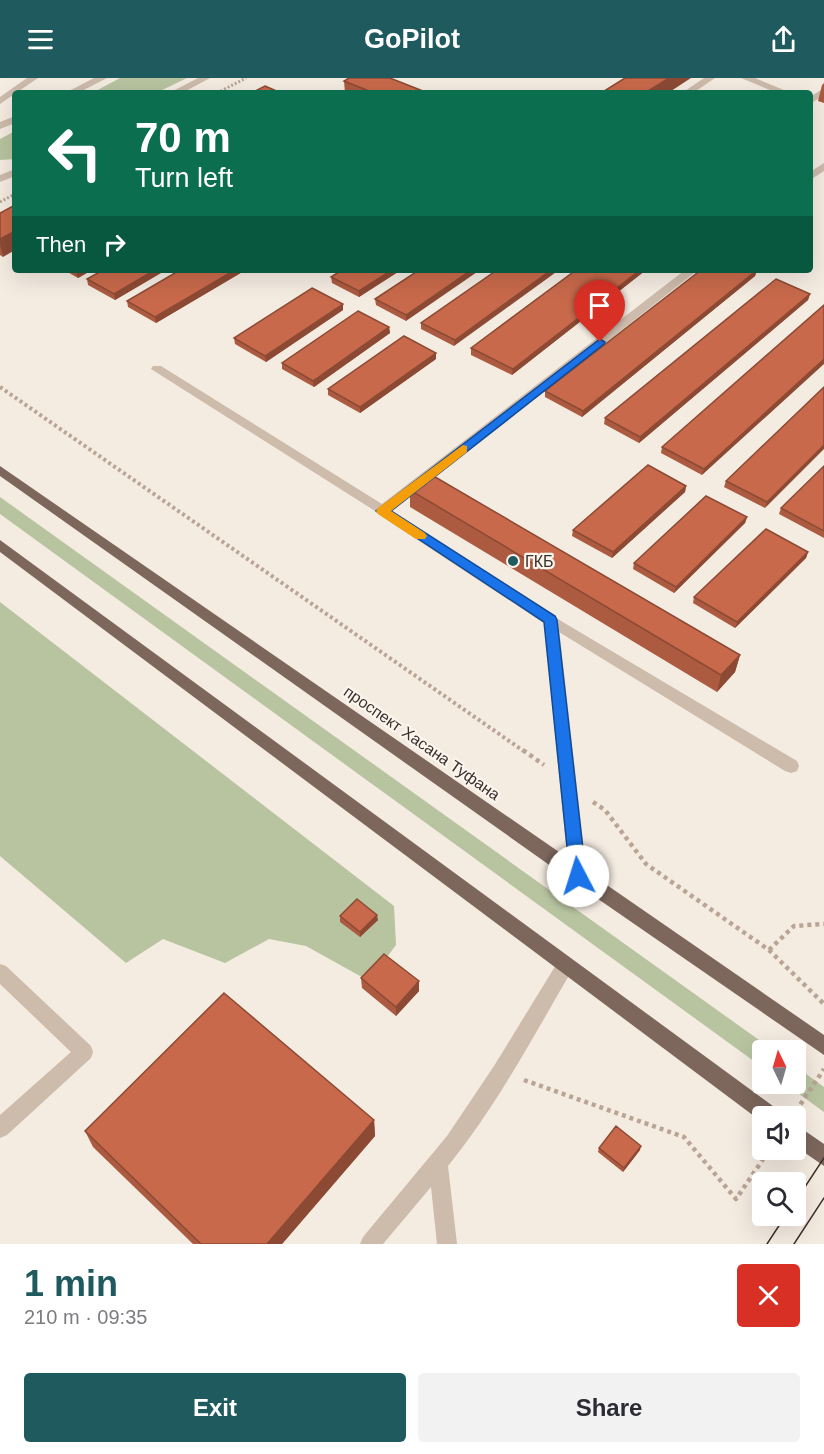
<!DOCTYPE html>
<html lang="en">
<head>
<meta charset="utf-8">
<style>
	:root { --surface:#fff; --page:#f2f2f3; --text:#2b2b33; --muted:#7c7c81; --accent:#1f5a5e }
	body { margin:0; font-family:Arial,sans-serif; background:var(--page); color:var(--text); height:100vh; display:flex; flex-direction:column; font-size:22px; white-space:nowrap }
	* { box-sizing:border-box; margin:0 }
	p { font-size:20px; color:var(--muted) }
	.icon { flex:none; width:33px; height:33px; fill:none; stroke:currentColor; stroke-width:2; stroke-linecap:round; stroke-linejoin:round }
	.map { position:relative; height:1166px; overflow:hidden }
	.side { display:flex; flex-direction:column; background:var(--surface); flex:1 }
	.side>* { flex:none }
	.hud { position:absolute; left:12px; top:12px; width:801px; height:183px; border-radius:6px; box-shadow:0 6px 24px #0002; background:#0b6e4f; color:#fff; overflow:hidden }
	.needle { width:39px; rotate:355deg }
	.buttons { position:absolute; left:752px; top:962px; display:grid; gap:12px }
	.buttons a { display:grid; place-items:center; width:54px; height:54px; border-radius:6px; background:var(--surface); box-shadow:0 6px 24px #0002; font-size:30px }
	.pin { position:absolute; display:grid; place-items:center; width:51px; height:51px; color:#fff; margin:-62px -26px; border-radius:50% 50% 50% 0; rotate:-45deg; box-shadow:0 0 6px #0007 }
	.pin .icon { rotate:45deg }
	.me { position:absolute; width:66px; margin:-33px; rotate:355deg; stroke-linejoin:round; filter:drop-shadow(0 0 4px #0008) }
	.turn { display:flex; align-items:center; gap:21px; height:126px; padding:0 24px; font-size:27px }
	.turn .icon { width:78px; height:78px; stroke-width:2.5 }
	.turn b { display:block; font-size:42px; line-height:51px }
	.then { display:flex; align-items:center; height:57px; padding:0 24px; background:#0003; gap:12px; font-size:22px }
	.round { display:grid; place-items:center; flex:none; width:63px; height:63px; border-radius:6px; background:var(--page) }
	.head { display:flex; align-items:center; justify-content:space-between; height:102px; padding:0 24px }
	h1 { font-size:36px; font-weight:700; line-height:45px; color:var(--accent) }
	.primary-button { display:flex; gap:12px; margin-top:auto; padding:12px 24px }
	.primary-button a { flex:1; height:69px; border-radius:6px; background:var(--accent); color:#fff; font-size:24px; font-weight:700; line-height:69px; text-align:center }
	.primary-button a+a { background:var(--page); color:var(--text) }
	header { display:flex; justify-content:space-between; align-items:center; height:78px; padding:0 24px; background:var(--accent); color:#fff; font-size:27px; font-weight:700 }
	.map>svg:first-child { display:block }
	.green { fill:#b8c4a0 }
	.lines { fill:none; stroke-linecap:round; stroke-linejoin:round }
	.path-far2 { stroke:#b9a596; stroke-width:3; stroke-dasharray:2 2; stroke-linecap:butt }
	.path-far1 { stroke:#b9a596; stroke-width:4; stroke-dasharray:3 3; stroke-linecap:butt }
	.path { stroke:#b9a596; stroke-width:4.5; stroke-dasharray:4 4; stroke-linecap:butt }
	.service { fill:#cdbbac; fill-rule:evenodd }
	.minor { fill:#cdbbac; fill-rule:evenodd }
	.tertiary { fill:#cdbbac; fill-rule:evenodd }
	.primary { fill:#7d675c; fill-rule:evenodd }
	.tram { stroke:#3b302b; stroke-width:1.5 }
	.wall { fill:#ac5a40 }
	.shaded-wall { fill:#8c4a34 }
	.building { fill:#c8694b; stroke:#8c4a34; stroke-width:1.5 }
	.route { fill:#1a73e8; stroke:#114b97; stroke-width:1.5 }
	.slow { fill:#f59e0b }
	.poi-dot { fill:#1f5a5e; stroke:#fbf5ee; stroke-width:2 }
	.labels { text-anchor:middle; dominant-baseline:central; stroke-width:4.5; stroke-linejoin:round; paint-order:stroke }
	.poi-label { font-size:16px; fill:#3b302b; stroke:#fbf5ee; text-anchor:start }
	.street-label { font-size:16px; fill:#3b302b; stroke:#fbf5ee }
</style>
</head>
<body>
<header><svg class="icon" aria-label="menu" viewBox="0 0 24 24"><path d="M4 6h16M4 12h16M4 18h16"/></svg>GoPilot<svg class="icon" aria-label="share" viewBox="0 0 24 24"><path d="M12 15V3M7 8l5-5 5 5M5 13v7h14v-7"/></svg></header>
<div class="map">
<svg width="824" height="1166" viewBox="0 0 824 1166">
	<rect width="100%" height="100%" fill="#f4ebe1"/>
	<!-- green -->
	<path class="green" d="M120 0H187L156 15H92Z
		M15 53V81L0 82V61Z
		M0 419 773 972H762V989L0 436Z
		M0 524 394 828 396 867 369 903 306 868 269 861 225 885 163 861 126 885 0 778Z
		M795 988 824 1009V1034L784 1005H795Z"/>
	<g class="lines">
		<!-- path-far2 -->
		<path class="path-far2" d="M217 15 246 0
			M0 124 13 117"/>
		<!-- path-far1 -->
		<path class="path-far1" d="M0 309 525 674"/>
		<!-- path -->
		<path class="path" d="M523 672 544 687
			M593 724 605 732 646 786 769 872 824 926
			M769 872 794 848 824 846
			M524 1002 684 1059 736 1121 770 1071
			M796 1033 824 991"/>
		<!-- service -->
		<path class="service" d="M27 0H38L0 26V19Z
			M704 0H715L693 15H682Z
			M741 0H755L791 15H777Z
			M824 10V17L810 26V19Z
			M824 85V93L810 102V94Z
			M685 192H698L388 436 383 438 151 291 153 288H161L382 426Z
			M551 537 797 683 799 688 797 693 791 695 785 693 546 546 544 542 546 538Z
			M565 880 571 882 574 888 571 894C533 959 496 1029 448 1088L457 1166H437L431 1109 383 1166H360L363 1159 447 1058 494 988 559 882Z
			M0 886 6 888 91 968 93 974 91 980 7 1057 0 1060V1037L71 974 0 906Z"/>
		<!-- minor -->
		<path class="minor" d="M383 428 556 538 558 542 587 798 584 803 578 805 572 803 569 798 544 545 378 436 376 433Z"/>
		<!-- tertiary -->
		<path class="tertiary" d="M94 0H107L78 15H65Z
			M198 0H210L182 15H169Z
			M15 38V45L0 51V44Z
			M15 91V98L0 104V97Z"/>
		<!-- primary -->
		<path class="primary" d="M0 388 824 957V977L572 803 0 398Z
			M0 462 777 1031 780 1038H762V1044L0 474Z
			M795 1046 824 1066V1088L795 1068Z"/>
		<!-- tram -->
		<path class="tram" d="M795 1124 824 1080
			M767 1166 786 1137
			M794 1166 824 1120"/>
	</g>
	<!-- wall -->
	<path class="wall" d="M344 3 428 15H345Z
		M824 5V25L818 23 822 7Z
		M0 135 3 179 0 177Z
		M64 192H92L78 200Z
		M166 192 115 222 88 207 87 201Z
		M180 192H244V193L156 245 128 229 127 223Z
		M342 192H401L359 219 332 205 331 199Z
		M419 192 406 243 376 227 375 221Z
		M497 192 454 268 421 251V245Z
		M576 192H646L512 297 471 277V270Z
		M757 192 755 198 582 339 545 319V313Z
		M810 216 808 222 639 365 604 346 605 340Z
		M343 226V232L266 284 235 266 234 260Z
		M824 227 702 397 661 375 662 369Z
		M389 249 390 255 314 309 282 291V285Z
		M436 281 360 335 328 317V311Z
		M824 309 765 430 724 409 726 403Z
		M824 388V460L779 436 781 430Z
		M686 408 685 414 612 480 572 458 573 452Z
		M410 412 740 577 735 594 717 614 410 429Z
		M747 439 745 445 674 515 633 491 634 485Z
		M808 474 806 480 735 550 693 525 694 519Z
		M340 838 378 842 360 859 340 844Z
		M361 900 419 913 396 938 362 910Z
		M374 1042 375 1058 282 1166H193L93 1069 85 1053Z
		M599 1070 640 1072 623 1094 598 1074Z"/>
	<!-- shaded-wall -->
	<path class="shaded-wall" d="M669 0H691L668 15H645Z
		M15 153V172L3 179 0 166V161Z
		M80 192H92L78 200 76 194Z
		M155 192H166L115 222 114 216Z
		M235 192 244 193 156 245 155 239Z
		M392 192H401L359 219V213Z
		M471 192H480L406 243V237Z
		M551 192H559L454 268 455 262Z
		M640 192H646L512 297 513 291Z
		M757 192 755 198 582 339 583 333Z
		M810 216 808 222 639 365 640 359Z
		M343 226V232L266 284 265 278Z
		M389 249 390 255 314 309 313 303Z
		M436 275V281L360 335V329Z
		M824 281V286L702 397 704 391Z
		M824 367V371L765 430 767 424Z
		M686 408 685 414 612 480 613 474Z
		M747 439 745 445 674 515 676 509Z
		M808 474 806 480 735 550 737 544Z
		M740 577 735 594 717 614 721 597Z
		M377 837 378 842 360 859V854Z
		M419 903V913L396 938V929Z
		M374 1042 375 1058 282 1166H267Z
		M641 1068 640 1072 623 1094 624 1090Z"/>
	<!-- building -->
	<path class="building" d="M349 0H390L428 15H374L344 3Z
		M625 0H669L645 15H601Z
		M265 8 281 15H251Z
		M15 127V153L0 161V135Z
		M103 192H155L114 216 87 201Z
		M180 192H235L155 239 127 223Z
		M342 192H392L359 213 331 199Z
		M419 192H471L406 237 375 221Z
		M497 192H551L455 262 421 245Z
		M576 192H640L513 291 471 270Z
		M701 192H757L583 333 545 313Z
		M776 201 810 216 640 359 605 340Z
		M312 210 343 226 265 278 234 260Z
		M824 227V281L704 391 662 369Z
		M358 233 389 249 313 303 282 285Z
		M404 258 436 275 360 329 328 311Z
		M824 309V367L767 424 726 403Z
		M648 387 686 408 613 474 573 452Z
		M824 388V453L781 430Z
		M430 396 740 577 721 597 410 412Z
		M706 418 747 439 676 509 634 485Z
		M766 451 808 474 737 544 694 519Z
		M357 821 377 837 360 854 340 838Z
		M384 876 419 903 396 929 361 900Z
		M224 915 374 1042 267 1166H201L85 1053Z
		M616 1048 641 1068 624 1090 599 1070Z"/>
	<!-- route -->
	<path class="route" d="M600 261 605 264 604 266 391 433 555 538 557 542 586 798 584 803 578 805 573 803 570 798 544 544 376 433Z"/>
	<!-- slow -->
	<path class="slow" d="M463 367 467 368V374L391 433 425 455 427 458 425 461H416L378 436 376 433 378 430Z"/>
	<!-- markers -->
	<circle class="poi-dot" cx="513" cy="483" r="6"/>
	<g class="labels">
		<!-- poi labels -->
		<g class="poi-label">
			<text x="525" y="483">ГКБ</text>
		</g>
		<!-- street labels -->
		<g class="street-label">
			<text transform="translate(422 665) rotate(35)">проспект Хасана Туфана</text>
		</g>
	</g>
</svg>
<div class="buttons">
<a><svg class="needle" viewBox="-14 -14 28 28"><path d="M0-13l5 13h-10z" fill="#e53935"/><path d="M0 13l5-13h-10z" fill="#7c7c81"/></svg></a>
<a><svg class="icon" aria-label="sound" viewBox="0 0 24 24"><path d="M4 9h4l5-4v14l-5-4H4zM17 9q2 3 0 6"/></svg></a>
<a><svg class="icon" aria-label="search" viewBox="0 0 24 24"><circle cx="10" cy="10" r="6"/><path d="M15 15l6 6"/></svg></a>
</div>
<div class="pin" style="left:600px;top:264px;background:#d93025"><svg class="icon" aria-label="arrive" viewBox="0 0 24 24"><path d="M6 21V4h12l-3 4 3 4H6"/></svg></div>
<svg class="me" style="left:578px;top:798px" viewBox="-20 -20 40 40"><circle r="19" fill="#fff"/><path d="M0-13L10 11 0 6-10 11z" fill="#1a73e8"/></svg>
<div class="hud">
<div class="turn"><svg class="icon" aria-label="left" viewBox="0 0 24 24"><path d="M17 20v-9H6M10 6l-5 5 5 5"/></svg><div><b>70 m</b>Turn left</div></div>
<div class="then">Then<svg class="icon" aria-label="right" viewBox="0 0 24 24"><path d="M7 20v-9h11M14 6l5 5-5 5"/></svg></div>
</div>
</div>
<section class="side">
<div class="head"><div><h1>1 min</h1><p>210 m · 09:35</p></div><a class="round" style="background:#d93025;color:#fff"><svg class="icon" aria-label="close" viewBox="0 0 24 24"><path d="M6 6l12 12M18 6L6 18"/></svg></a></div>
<div class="primary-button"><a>Exit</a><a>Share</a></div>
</section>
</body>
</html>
